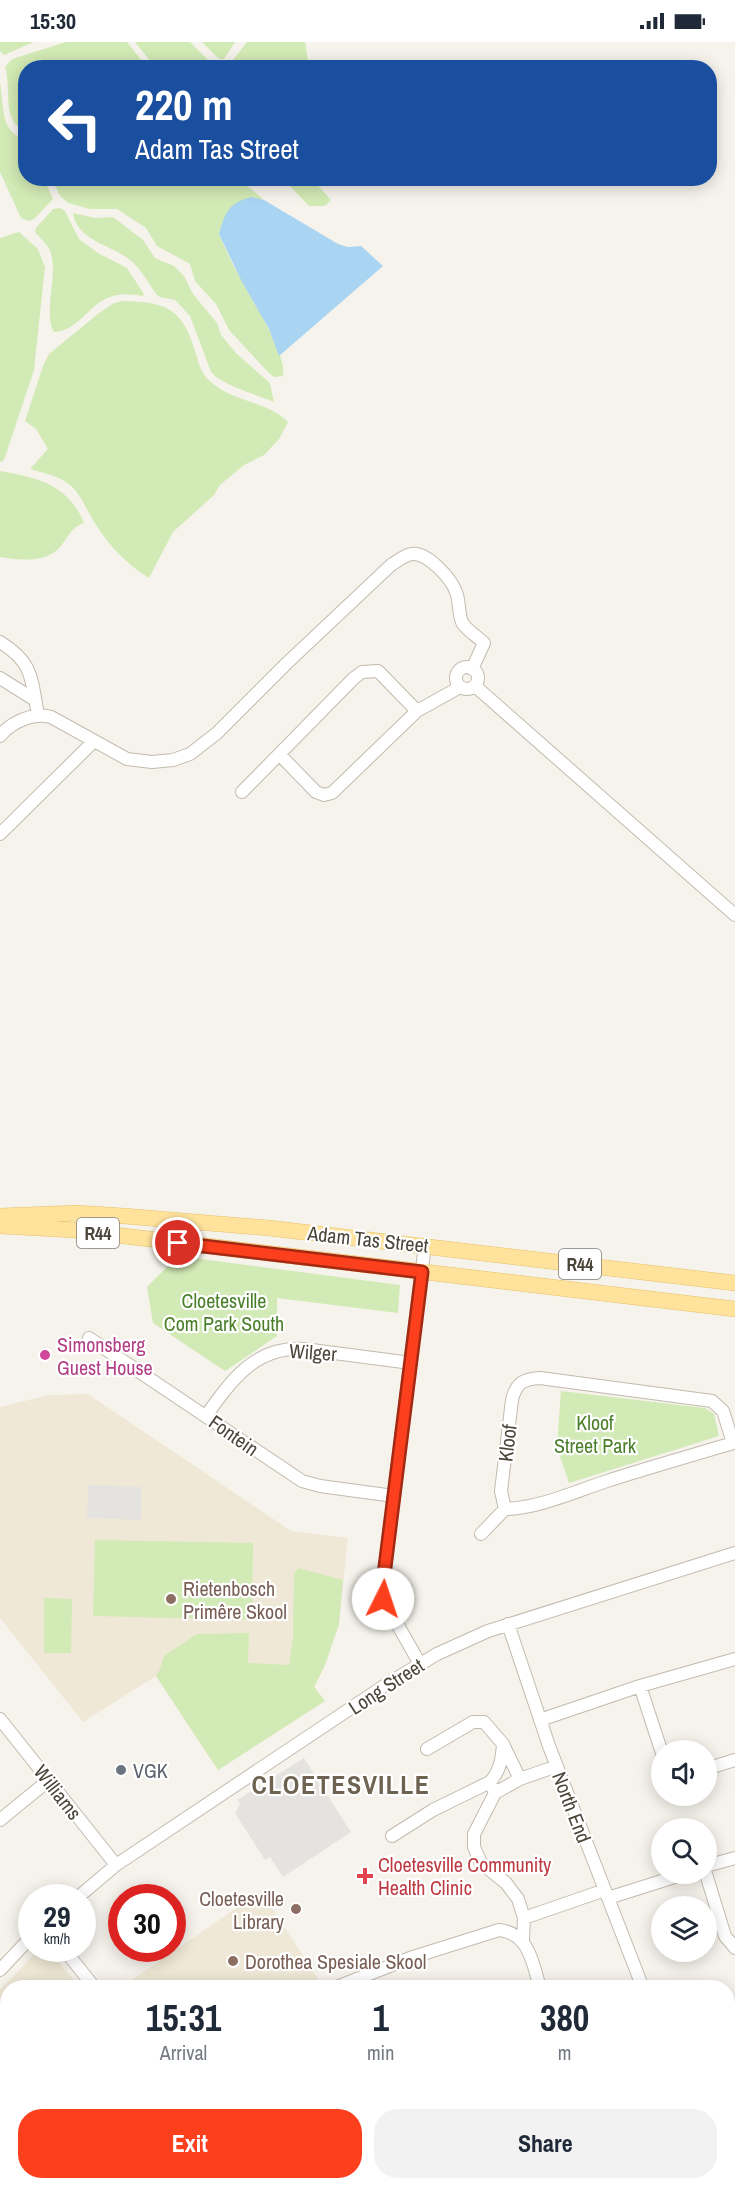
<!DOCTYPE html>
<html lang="en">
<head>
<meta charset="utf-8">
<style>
	:root { --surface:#fff; --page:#f2f2f3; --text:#1f2937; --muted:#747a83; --accent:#fc3f1d }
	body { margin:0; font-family:"Archivo Narrow",sans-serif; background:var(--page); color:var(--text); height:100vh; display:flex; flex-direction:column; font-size:22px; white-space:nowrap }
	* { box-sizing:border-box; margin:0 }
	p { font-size:20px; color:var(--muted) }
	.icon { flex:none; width:33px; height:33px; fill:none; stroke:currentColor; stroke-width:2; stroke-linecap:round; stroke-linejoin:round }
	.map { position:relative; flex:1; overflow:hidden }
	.drawer { position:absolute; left:0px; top:1938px; width:735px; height:210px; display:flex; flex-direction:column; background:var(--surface); border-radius:24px 24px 0 0; box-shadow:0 3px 15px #0003 }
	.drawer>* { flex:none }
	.guide { position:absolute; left:18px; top:18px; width:699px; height:126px; border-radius:24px; box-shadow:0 3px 15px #0003; background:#1a4fa0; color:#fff; overflow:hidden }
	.fabs { position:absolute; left:651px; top:1698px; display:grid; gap:12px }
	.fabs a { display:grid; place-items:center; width:66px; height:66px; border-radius:50%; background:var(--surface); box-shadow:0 3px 15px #0003; font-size:30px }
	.speed { position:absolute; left:18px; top:1842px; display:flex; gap:12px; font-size:30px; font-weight:700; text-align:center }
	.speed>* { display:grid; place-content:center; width:78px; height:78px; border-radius:50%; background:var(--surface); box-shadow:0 3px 15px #0003; line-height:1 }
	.speed small { font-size:15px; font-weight:400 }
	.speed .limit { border:9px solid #d22; background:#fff; color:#111 }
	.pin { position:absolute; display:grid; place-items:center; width:51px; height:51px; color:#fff; margin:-26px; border:3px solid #fff; border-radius:50%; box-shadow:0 2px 6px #0007 }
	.me { position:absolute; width:66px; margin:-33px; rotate:4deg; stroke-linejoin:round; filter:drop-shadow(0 0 4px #0008) }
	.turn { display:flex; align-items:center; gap:21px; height:126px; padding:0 18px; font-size:27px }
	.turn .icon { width:78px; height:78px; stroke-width:2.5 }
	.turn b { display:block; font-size:42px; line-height:51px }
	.eta { display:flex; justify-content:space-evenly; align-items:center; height:102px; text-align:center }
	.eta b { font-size:36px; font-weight:700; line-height:42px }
	.cta { display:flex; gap:12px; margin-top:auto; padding:12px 18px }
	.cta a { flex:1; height:69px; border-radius:24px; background:var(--accent); color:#fff; font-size:24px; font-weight:700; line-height:69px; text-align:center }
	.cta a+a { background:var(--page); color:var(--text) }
	.status { display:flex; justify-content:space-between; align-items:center; height:42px; padding:0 30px; background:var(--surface); direction:ltr }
	.status svg { height:16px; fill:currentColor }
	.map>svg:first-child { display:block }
	.education { fill:#efe8d6 }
	.green { fill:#d2eab5 }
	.parking { fill:#e5e3e0 }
	.water { fill:#a9d4f2 }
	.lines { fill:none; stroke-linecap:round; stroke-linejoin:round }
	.minor-casing { stroke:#c2bbae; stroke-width:14 }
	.major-casing { stroke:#e6c16a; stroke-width:16 }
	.minor { stroke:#fff; stroke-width:12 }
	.major { stroke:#ffe39c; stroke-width:15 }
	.route-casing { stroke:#a42913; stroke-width:15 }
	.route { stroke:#fc3f1d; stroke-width:10 }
	.hotel-dot { fill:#d1479c; stroke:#fff; stroke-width:2 }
	.education-dot { fill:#8d6e63; stroke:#fff; stroke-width:2 }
	.worship-dot { fill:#6b7280; stroke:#fff; stroke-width:2 }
	.health-dot { fill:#e0444e; stroke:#fff; stroke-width:2 }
	.labels { text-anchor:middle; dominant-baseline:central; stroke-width:4.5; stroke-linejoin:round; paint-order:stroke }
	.shield { fill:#fff; stroke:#817c74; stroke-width:1.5 }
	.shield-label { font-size:18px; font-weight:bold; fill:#4b4439 }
	.street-label { font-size:20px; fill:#4b4439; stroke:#fff }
	.park-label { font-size:20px; fill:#4a7f2a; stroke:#fff }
	.hotel-label { font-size:20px; fill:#b23c85; stroke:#fff; text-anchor:start }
	.education-label { font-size:20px; fill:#785e54; stroke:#fff; text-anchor:start }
	.worship-label { font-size:20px; fill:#5b616d; stroke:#fff; text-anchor:start }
	.health-label { font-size:20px; fill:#be3a42; stroke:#fff; text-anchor:start }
	.district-label { font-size:26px; font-weight:bold; letter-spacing:1.5px; fill:#6e6250; stroke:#fff }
</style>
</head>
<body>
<div class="status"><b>15:30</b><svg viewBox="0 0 49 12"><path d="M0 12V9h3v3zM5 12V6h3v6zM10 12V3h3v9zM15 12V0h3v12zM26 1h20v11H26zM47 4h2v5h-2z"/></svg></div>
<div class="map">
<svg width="735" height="2148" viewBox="0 0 735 2148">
	<rect width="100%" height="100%" fill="#f6f3ec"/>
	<!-- education -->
	<path class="education" d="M88 1352 291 1489 348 1496 339 1582 325 1623 314 1645 325 1659 218 1728 156 1634 83 1680 0 1576V1365L49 1353Z
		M261 1849 322 1943 316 1946 128 1945 126 1942Z
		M39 1907H47L80 1945 8 1946 7 2011 0 2002V1948Z
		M728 2041 735 2064V2148H487L484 2141 728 2140Z"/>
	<!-- green -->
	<path class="green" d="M0 0H34L4 13 0 9Z
		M66 0H127L142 19 140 25 26 26 25 88C1 81 12 45 5 25L12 17Z
		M135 0H190L215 25H155Z
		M202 0H235L224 17H219Z
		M247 0H305L309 25H230L233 18Z
		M0 40C4 61 0 93 25 96L26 136 44 137 53 157 34 177 29 179 21 176 0 130Z
		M52 137H239L264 158 252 155 219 192C226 208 233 224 242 239 252 258 288 314 283 334L274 335 269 331 229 288 216 262 195 239 190 222 157 204 146 186 117 167H90L68 161 60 154Z
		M283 137H312L331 158 325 164H309Z
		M60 166 65 169 79 197 98 211 127 226 144 252 143 254C132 252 120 251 110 255 89 262 77 290 54 290 42 271 61 225 48 205 45 200 39 195 35 190L36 186 53 167Z
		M73 171 95 176 113 175 143 198 155 216 174 224 184 234 193 252 217 281 221 293 236 311 270 341 274 360C256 352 223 344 211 330L190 274 175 258 160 255 156 252C148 240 141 227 130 218 112 203 77 199 73 171Z
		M19 190 38 207 45 225 34 328 4 418 0 420V196Z
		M123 259C168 260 183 267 196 312 199 323 202 333 211 340 233 360 267 359 288 380L279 397 264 413 244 423 220 443 214 453 173 490 149 536C127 523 109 503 96 483 86 468 81 450 66 440 55 433 43 431 30 427L48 407 36 387 25 379 43 324 49 312 99 271 114 261Z
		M0 429C38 436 68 442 84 481 70 485 67 499 57 508 43 521 17 518 0 515Z
		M178 1214 400 1243 398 1271 277 1256V1294L225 1329 153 1281 147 1245Z
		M561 1349 705 1366 714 1372 719 1394 569 1441 557 1405Z
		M95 1498 253 1501 252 1578 93 1574Z
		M298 1526 343 1538 339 1582 325 1623 314 1645 325 1659 218 1728 156 1634 160 1627 164 1614 197 1592 249 1591 248 1621 289 1623 293 1596 294 1532Z
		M44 1556 72 1557 71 1611H44Z
		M427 2141H484L487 2148H408Z"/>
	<!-- parking -->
	<path class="parking" d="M88 1443 142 1445 141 1478 87 1476Z
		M304 1716 351 1790 283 1835 270 1815 265 1818 235 1771 240 1762 237 1758Z"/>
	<!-- water -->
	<path class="water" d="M252 155 264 158 338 202 348 205 361 204 383 224 279 314 269 287 241 238 219 192C225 171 229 160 252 155Z"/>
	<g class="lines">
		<!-- minor casing -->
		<g class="minor-casing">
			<path id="minor" d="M0 600C34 621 31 637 38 673
				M456 636a11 11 0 1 1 22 0a11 11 0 1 1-22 0Z
				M0 636 35 658
				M475 644 735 873
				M0 694C11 680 34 670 51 675L127 717 152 720 173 718 190 712 217 691 287 621 391 523C398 519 404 513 412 512 427 510 451 536 456 550 460 559 458 574 463 582 468 589 478 595 484 601L472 627
				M280 713 316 750 324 753 332 751 417 669 460 645
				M242 750 354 636 362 630 378 629 417 669
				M0 792 94 699
				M89 1296 302 1439 320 1444 394 1454
				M206 1374C232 1337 256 1304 304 1307L411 1321
				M733 1401 723 1369 712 1359 540 1336C523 1337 516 1341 512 1358L501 1449 505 1467C538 1466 572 1451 604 1440 647 1426 690 1414 733 1401L735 1400
				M481 1492 505 1467
				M508 1582 549 1704 643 1946
				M420 1622 383 1557V1541L425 1203
				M640 1644 662 1711
				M0 1677 116 1823
				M540 1678 640 1644 735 1617
				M427 1707 473 1680H484L503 1702 520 1737
				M706 1727 735 1718
				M493 1747 490 1740C500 1729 502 1717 503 1702
				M0 1778 49 1738
				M392 1794 433 1768 490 1740
				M706 1824 735 1816
				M706 1832 725 1894 735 1906
				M77 1856 116 1823 387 1642 437 1612 488 1589 735 1511
				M608 1856 684 1832
				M524 1876 605 1848
				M523 1898 524 1876 518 1857 506 1841 481 1821 474 1805V1792L495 1751 520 1737 557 1724
				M63 1906 95 1946
				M0 1928 32 1894
				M334 1946 410 1916 499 1888C529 1891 533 1921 540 1946
				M728 2021 735 2019
				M0 2083 8 2094
				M48 2140 51 2148
				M200 2140 203 2148
				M309 2140 312 2148
				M16 2148 36 2140
				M347 2148 368 2140"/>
		</g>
		<!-- major casing -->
		<g class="major-casing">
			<path id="major" d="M0 1174 76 1171 124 1174 269 1186 735 1241
				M0 1184 74 1188 735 1267"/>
		</g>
		<!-- minor -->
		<use href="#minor" class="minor"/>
		<!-- major -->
		<use href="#major" class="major"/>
	</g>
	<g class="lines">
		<!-- route casing -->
		<g class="route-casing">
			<path id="route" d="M178 1201 422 1230 383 1541V1557"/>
		</g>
		<!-- route -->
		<use href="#route" class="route"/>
	</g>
	<!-- markers -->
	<circle class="hotel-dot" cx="45" cy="1313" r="6"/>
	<g class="education-dot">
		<circle cx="171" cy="1557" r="6"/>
		<circle cx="296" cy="1867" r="6"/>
		<circle cx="233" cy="1919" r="6"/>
	</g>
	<circle class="worship-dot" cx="121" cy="1728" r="6"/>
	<path class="health-dot" d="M362 1825h6v6h6v6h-6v6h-6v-6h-6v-6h6z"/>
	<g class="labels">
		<!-- shield labels -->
		<g class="shield">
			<rect x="77" y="1176" width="42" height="30" rx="4.5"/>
			<rect x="559" y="1207" width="42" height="30" rx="4.5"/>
		</g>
		<g class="shield-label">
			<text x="98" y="1191">R44</text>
			<text x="580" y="1222">R44</text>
		</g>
		<!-- street labels -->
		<g class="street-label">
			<text transform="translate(368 1197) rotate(6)">Adam Tas Street</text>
			<text transform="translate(313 1310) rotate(4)">Wilger</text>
			<text transform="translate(234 1393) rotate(35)">Fontein</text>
			<text transform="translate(507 1401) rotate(-83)">Kloof</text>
			<text transform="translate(386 1644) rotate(-33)">Long Street</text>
			<text transform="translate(58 1750) rotate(52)">Williams</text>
			<text transform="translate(572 1765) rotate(69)">North End</text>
		</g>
		<!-- park labels -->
		<g class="park-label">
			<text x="224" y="1258">Cloetesville<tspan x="224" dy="23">Com Park South</tspan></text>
			<text x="595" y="1380">Kloof<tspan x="595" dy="23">Street Park</tspan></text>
		</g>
		<!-- hotel labels -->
		<g class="hotel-label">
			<text x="57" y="1302">Simonsberg<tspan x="57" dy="23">Guest House</tspan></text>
		</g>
		<!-- education labels -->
		<g class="education-label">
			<text x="183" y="1546">Rietenbosch<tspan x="183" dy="23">Primêre Skool</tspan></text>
			<text x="284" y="1856" text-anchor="end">Cloetesville<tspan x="284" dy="23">Library</tspan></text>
			<text x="245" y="1919">Dorothea Spesiale Skool</text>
		</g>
		<!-- worship labels -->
		<g class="worship-label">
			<text x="133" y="1728">VGK</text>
		</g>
		<!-- health labels -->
		<g class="health-label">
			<text x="378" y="1822">Cloetesville Community<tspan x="378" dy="23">Health Clinic</tspan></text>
		</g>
		<!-- district labels -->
		<g class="district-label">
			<text x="341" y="1742">CLOETESVILLE</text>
		</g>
	</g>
</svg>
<div class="fabs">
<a><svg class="icon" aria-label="sound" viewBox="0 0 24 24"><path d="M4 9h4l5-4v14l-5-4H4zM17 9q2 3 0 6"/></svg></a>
<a><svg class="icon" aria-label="search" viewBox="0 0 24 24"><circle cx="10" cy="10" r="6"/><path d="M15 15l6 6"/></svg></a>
<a><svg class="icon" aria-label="layers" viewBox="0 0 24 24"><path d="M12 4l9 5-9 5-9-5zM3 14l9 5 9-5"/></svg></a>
</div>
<div class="speed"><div>29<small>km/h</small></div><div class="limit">30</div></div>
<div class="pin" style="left:178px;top:1201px;background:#d93025"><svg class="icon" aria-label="arrive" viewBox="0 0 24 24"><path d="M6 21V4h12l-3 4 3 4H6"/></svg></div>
<svg class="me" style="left:383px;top:1557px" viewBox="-20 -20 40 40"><circle r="19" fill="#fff"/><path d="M0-13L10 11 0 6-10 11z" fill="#fc3f1d"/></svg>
<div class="guide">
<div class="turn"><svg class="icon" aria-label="left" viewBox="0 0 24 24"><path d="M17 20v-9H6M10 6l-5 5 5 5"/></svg><div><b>220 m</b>Adam Tas Street</div></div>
</div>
<section class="drawer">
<div class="eta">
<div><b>15:31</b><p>Arrival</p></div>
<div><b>1</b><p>min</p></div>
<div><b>380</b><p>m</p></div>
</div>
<div class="cta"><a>Exit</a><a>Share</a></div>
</section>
</div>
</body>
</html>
